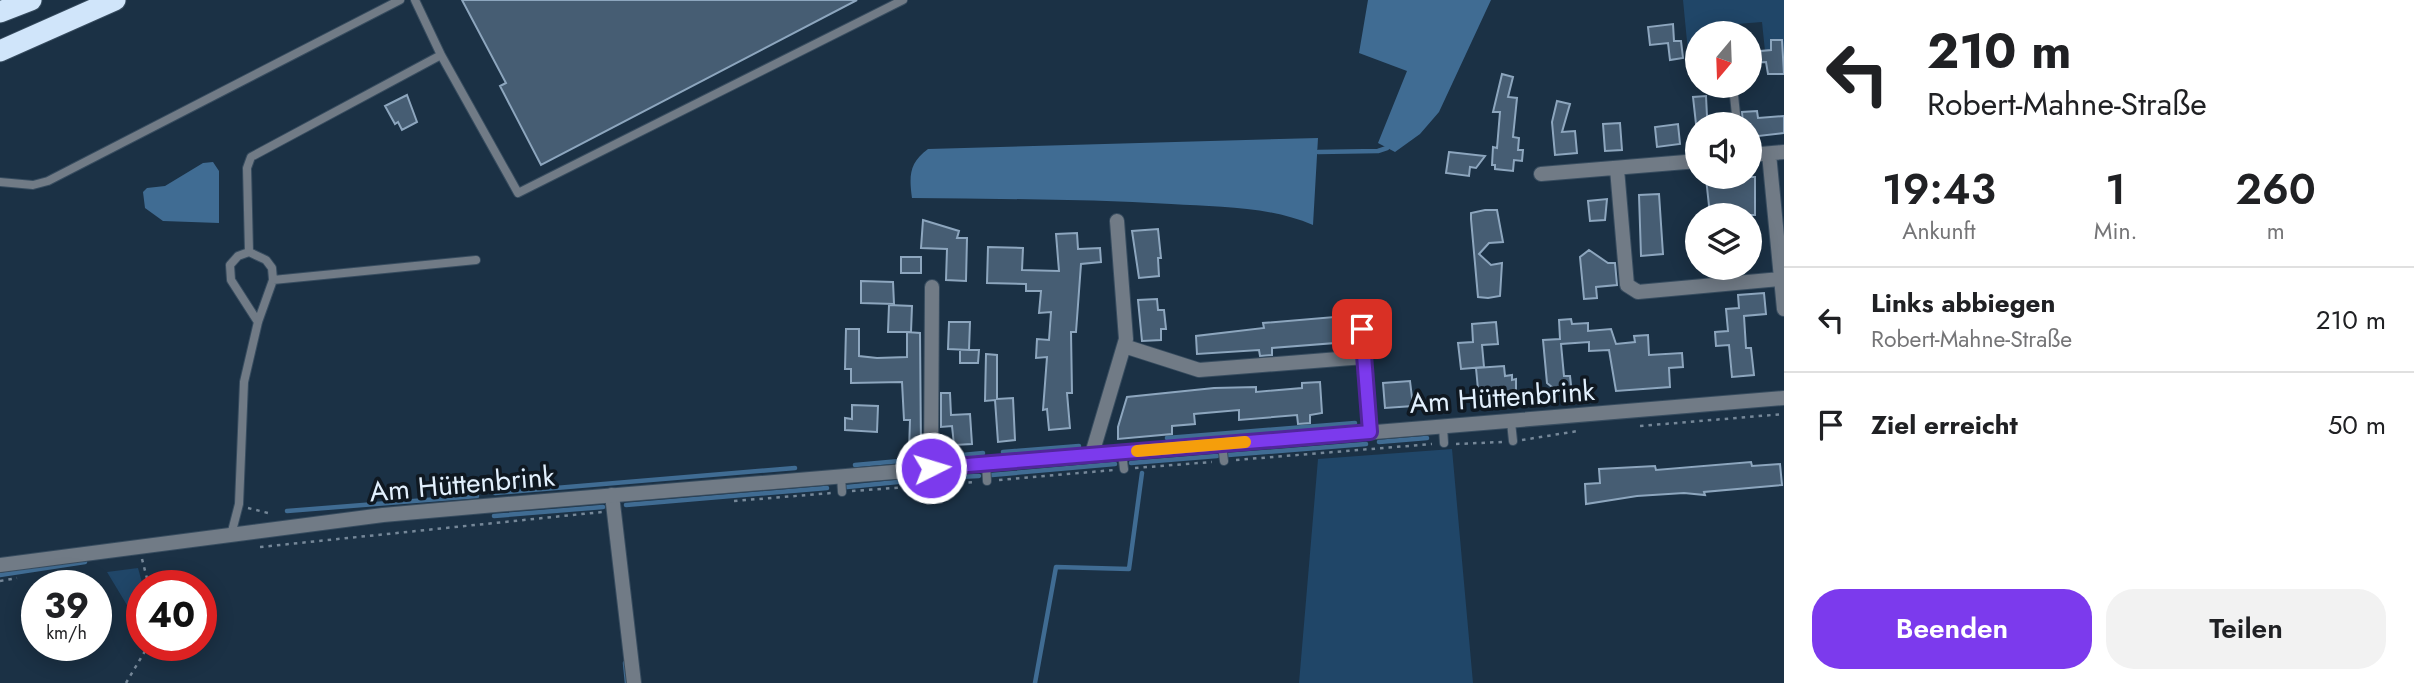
<!DOCTYPE html>
<html lang="de">
<head>
<meta charset="utf-8">
<style>
	:root { --surface:#fff; --page:#f2f2f2; --text:#202124; --muted:#757577; --line:#e0e0e0; --accent:#7c3aed }
	body { margin:0; font-family:Jost,sans-serif; background:var(--page); color:var(--text); height:100vh; display:flex; flex-direction:column; font-size:26px; white-space:nowrap }
	* { box-sizing:border-box; margin:0 }
	p { font-size:23px; color:var(--muted) }
	.icon { flex:none; width:38px; height:38px; fill:none; stroke:currentColor; stroke-width:2; stroke-linecap:round; stroke-linejoin:round }
	.map { position:relative; flex:1; overflow:hidden }
	.sheet { display:flex; flex-direction:column; background:var(--surface); width:630px }
	.sheet>* { flex:none }
	.banner { background:#fff; color:var(--text); overflow:hidden }
	.needle { width:46px; rotate:199deg }
	.buttons { position:absolute; left:1685px; top:21px; display:grid; gap:14px }
	.buttons a { display:grid; place-items:center; width:77px; height:77px; border-radius:50%; background:var(--surface); box-shadow:0 4px 18px #0003; font-size:35px }
	.speed { position:absolute; left:21px; top:570px; display:flex; gap:14px; font-size:35px; font-weight:700; text-align:center }
	.speed>* { display:grid; place-content:center; width:91px; height:91px; border-radius:50%; background:var(--surface); box-shadow:0 4px 18px #0003; line-height:1 }
	.speed small { font-size:18px; font-weight:400 }
	.speed .limit { border:10px solid #d22; background:#fff; color:#111 }
	.pin { position:absolute; display:grid; place-items:center; width:60px; height:60px; color:#fff; margin:-30px; border-radius:14px; box-shadow:0 4px 10px #0006 }
	.me { position:absolute; width:77px; margin:-38px; rotate:85deg; stroke-linejoin:round; filter:drop-shadow(0 0 5px #0008) }
	.turn { display:flex; align-items:center; gap:24px; height:147px; padding:0 28px; font-size:32px }
	.turn .icon { width:91px; height:91px; stroke-width:2.5 }
	.turn b { display:block; font-size:49px; line-height:60px }
	.eta { display:flex; justify-content:space-evenly; align-items:center; height:119px; text-align:center }
	.eta b { font-size:42px; font-weight:600; line-height:49px }
	.action { display:flex; gap:14px; margin-top:auto; padding:14px 28px }
	.action a { flex:1; height:80px; border-radius:28px; background:var(--accent); color:#fff; font-size:28px; font-weight:600; line-height:80px; text-align:center }
	.action a+a { background:var(--page); color:var(--text) }
	ul { padding:0; list-style:none }
	li { display:flex; align-items:center; gap:21px; height:105px; padding:0 28px; border-top:2px solid var(--line) }
	li div { flex:1 }
	li b { display:block; font-size:26px }
	li em { font-style:normal }
	main { display:flex; flex:1; min-height:0 }
	.map>svg:first-child { display:block }
	.green { fill:#204668 }
	.water { fill:#406c93 }
	.lines { fill:none; stroke-linecap:round; stroke-linejoin:round }
	.stream { stroke:#406c93; stroke-width:4.5 }
	.building { fill:#465d73; stroke:#8da6be; stroke-width:2 }
	.service-casing { stroke:#374c5f; stroke-width:10 }
	.minor-casing { stroke:#374c5f; stroke-width:16 }
	.tertiary-casing { stroke:#374c5f; stroke-width:16 }
	.motorway-casing { stroke:#374c5f; stroke-width:23 }
	.path { stroke:#758798; stroke-width:2.5; stroke-dasharray:3.5 5; stroke-linecap:butt }
	.service { stroke:#717b86; stroke-width:8 }
	.minor { stroke:#717b86; stroke-width:14 }
	.tertiary { stroke:#717b86; stroke-width:14 }
	.motorway { stroke:#d0e5fa; stroke-width:21 }
	.route-casing { stroke:#51269a; stroke-width:18 }
	.route { stroke:#7c3aed; stroke-width:12 }
	.slow { stroke:#f59e0b; stroke-width:12 }
	.labels { text-anchor:middle; dominant-baseline:central; stroke-width:7; stroke-linejoin:round; paint-order:stroke }
	.street-label { font-size:28px; fill:#e2f0fd; stroke:#0f1821 }
</style>
</head>
<body>
<main>
<div class="map">
<svg width="1784" height="683" viewBox="0 0 1784 683">
	<rect width="100%" height="100%" fill="#1b3145"/>
	<!-- green -->
	<path class="green" d="M1683 0H1784V59L1766 61 1762 22 1724 25V33H1698L1697 62H1689Z
		M1452 449 1473 683H1299L1318 459Z
		M138 568 143 586 142 630 107 572Z"/>
	<!-- water -->
	<path class="water" d="M1368 0H1491L1439 112 1420 134 1395 152 1378 143 1407 71 1359 53Z
		M1318 138 1313 225C1268 206 1219 207 1171 204 1085 199 999 199 912 198 909 176 909 163 928 149Z
		M213 162 219 171V223L163 221 145 208 143 192 147 188 165 186 203 163Z"/>
	<g class="lines">
		<!-- stream -->
		<path class="stream" d="M1318 152 1378 151 1387 148
			M1167 438 1355 423
			M1379 442 1427 438
			M1003 452 1079 446
			M1228 455 1366 444
			M942 457 983 453
			M1131 463 1217 456
			M855 465 922 459
			M992 475 1115 464
			M937 478 979 476
			M847 487 928 479
			M495 493 795 468
			M626 505 827 488
			M287 511 477 496
			M494 516 603 507
			M0 575 85 562
			M625 663 627 683
			M1035 683 1056 567 1129 569 1142 473"/>
	</g>
	<!-- building -->
	<path class="building" d="M462 0H857L541 165 500 86 506 83Z
		M1673 24 1674 41H1681L1683 58 1670 60 1668 43 1650 45 1648 27Z
		M1771 40H1782L1784 74H1768L1766 62 1750 63V52L1771 50Z
		M1502 74 1513 77 1508 97 1517 98 1513 137 1519 138 1518 150H1523L1522 161 1514 160 1513 171 1495 169V165H1492L1493 147 1497 148 1500 112H1493Z
		M407 95 417 122 402 130 398 122 395 124 385 106Z
		M1706 96 1707 116 1729 114 1730 124H1696L1693 97Z
		M1557 101 1570 104 1562 132 1575 131 1577 153 1555 155 1552 122Z
		M1757 111 1758 118 1784 116V133L1750 137V124H1743L1742 112Z
		M1620 123 1622 150 1605 151 1603 124Z
		M1678 124 1680 144 1657 147 1655 127Z
		M1449 152 1485 156 1476 168 1470 167 1469 176 1446 173Z
		M1750 177H1755V215H1710L1706 178Z
		M1659 194 1663 254 1641 256 1639 195Z
		M1607 199 1605 220 1590 221 1588 201Z
		M1485 210H1497L1503 242 1489 243 1479 254 1491 265 1502 263 1500 296 1488 298 1478 297 1471 219V213Z
		M923 220 959 231 957 238H967L966 281 946 280 947 249 921 248Z
		M1158 229 1161 258H1158L1159 276 1139 278 1132 231Z
		M1077 233 1078 249 1100 248 1101 262 1081 264 1076 332H1071L1072 393H1067L1070 428 1049 430 1047 409 1043 410 1047 357 1036 358 1037 339 1049 340 1051 312 1039 313 1041 291H1026V284L987 283 988 247 1023 248 1022 270 1059 271 1056 234Z
		M1589 250 1608 263H1615L1617 285 1596 287 1597 298 1584 299 1580 257Z
		M901 257H921V273H901Z
		M861 281 893 282 894 304 861 303Z
		M1764 293 1766 314 1744 316 1746 348H1751L1754 375 1732 377 1729 345 1716 346 1715 332 1728 331 1726 309 1739 308 1738 295Z
		M1157 299 1158 310H1164L1166 329H1161V340L1142 341 1138 300Z
		M889 305 912 306 911 332H888Z
		M1346 316 1348 342 1272 348V355L1260 356 1259 350 1197 354 1196 336 1264 328 1263 323Z
		M1571 319 1572 324 1588 323V331L1611 329 1616 344 1635 342 1634 336 1648 335 1649 355 1682 353 1683 367 1669 368 1670 387 1616 391 1609 350 1589 351V342L1561 344 1564 376H1570L1572 394 1553 395V388L1547 383 1543 340 1560 339 1559 320Z
		M949 322H970L969 350 948 349Z
		M1496 322 1498 344 1482 345 1484 367 1461 369 1458 343 1473 342 1472 324Z
		M846 329H859V356L877 358 907 357V332L920 333 921 451H909L910 420H904L902 382 851 383V369H845Z
		M960 350H979L978 363H960Z
		M986 354 997 355V399L1013 398 1015 440 998 442 995 400 985 401Z
		M1504 366 1505 376 1512 375V380L1516 379V406L1498 407 1497 398 1479 400 1476 368Z
		M1410 381 1413 406 1385 408 1383 383Z
		M1320 382 1322 413 1310 415V423L1298 424 1297 415 1239 420V410L1194 414 1195 424 1172 426V434L1118 439V427L1127 397 1214 388 1256 387V392L1302 388V383Z
		M941 393H950L951 415 970 414 972 444 954 445 952 426 941 427Z
		M852 405 878 406 877 432 845 430V418L852 419Z
		M1751 462 1752 466 1780 464 1782 485 1704 492 1705 495 1684 493 1637 496 1586 504 1585 484 1600 483 1599 469 1655 466 1656 470Z"/>
	<g class="lines">
		<!-- service casing -->
		<g class="service-casing">
			<path id="service" d="M415 0 441 55 518 193 903 0
				M1733 86 1737 124
				M0 182 33 185 48 181 400 0
				M249 252 247 168 251 157 441 55
				M273 280 476 260
				M1511 422 1513 441
				M1443 427 1444 443
				M1222 444 1224 461
				M1122 453 1124 469
				M986 464 987 481
				M931 468 933 485
				M841 476 842 492
				M231 535 239 504 244 382 258 322 273 280 272 268 266 260 249 252 238 256 230 265 231 280 258 322"/>
		</g>
		<!-- minor casing -->
		<g class="minor-casing">
			<path id="minor" d="M1769 154 1784 309
				M1750 155 1784 152
				M1617 169 1627 285 1638 292 1781 279
				M1541 174 1698 161
				M1362 329 1370 432
				M1124 346 1199 370 1364 357
				M1095 455 1094 447 1126 339 1117 221
				M931 468 932 287
				M612 495 634 683"/>
		</g>
		<!-- tertiary casing -->
		<g class="tertiary-casing">
			<path id="tertiary" d="M0 565 383 515 484 506 1784 398"/>
		</g>
		<!-- motorway casing -->
		<g class="motorway-casing">
			<path id="motorway" d="M0 12 31 0
				M0 51 115 0"/>
		</g>
		<!-- path -->
		<path class="path" d="M1640 426 1784 414
			M1522 440 1578 431
			M1456 444 1502 442
			M1236 460 1432 444
			M1135 468 1212 462
			M999 480 1114 470
			M943 484 975 482
			M852 491 923 486
			M734 501 832 493
			M248 508 272 514
			M260 547 602 512
			M142 559 149 586
			M0 581 17 578
			M126 683 148 646"/>
		<!-- service -->
		<use href="#service" class="service"/>
		<!-- minor -->
		<use href="#minor" class="minor"/>
		<!-- tertiary -->
		<use href="#tertiary" class="tertiary"/>
		<!-- motorway -->
		<use href="#motorway" class="motorway"/>
	</g>
	<g class="lines">
		<!-- route casing -->
		<g class="route-casing">
			<path id="route" d="M931 468 1370 432 1362 329"/>
		</g>
		<!-- route -->
		<use href="#route" class="route"/>
		<!-- slow -->
		<path class="slow" d="M1137 451 1245 442"/>
	</g>
	<g class="labels">
		<!-- street labels -->
		<g class="street-label">
			<text transform="translate(1502 397) rotate(-4)">Am Hüttenbrink</text>
			<text transform="translate(462 484) rotate(-5)">Am Hüttenbrink</text>
		</g>
	</g>
</svg>
<div class="buttons">
<a><svg class="needle" viewBox="-14 -14 28 28"><path d="M0-13l5 13h-10z" fill="#e53935"/><path d="M0 13l5-13h-10z" fill="#757577"/></svg></a>
<a><svg class="icon" aria-label="sound" viewBox="0 0 24 24"><path d="M4 9h4l5-4v14l-5-4H4zM17 9q2 3 0 6"/></svg></a>
<a><svg class="icon" aria-label="layers" viewBox="0 0 24 24"><path d="M12 4l9 5-9 5-9-5zM3 14l9 5 9-5"/></svg></a>
</div>
<div class="speed"><div>39<small>km/h</small></div><div class="limit">40</div></div>
<div class="pin" style="left:1362px;top:329px;background:#d93025"><svg class="icon" aria-label="arrive" viewBox="0 0 24 24"><path d="M6 21V4h12l-3 4 3 4H6"/></svg></div>
<svg class="me" style="left:931px;top:468px" viewBox="-20 -20 40 40"><circle r="17" fill="#7c3aed" stroke="#fff" stroke-width="3"/><path d="M0-11L8 9 0 5-8 9z" fill="#fff"/></svg>
</div>
<section class="sheet">
<div class="banner">
<div class="turn"><svg class="icon" aria-label="left" viewBox="0 0 24 24"><path d="M17 20v-9H6M10 6l-5 5 5 5"/></svg><div><b>210 m</b>Robert-Mahne-Straße</div></div>
</div>
<div class="eta">
<div><b>19:43</b><p>Ankunft</p></div>
<div><b>1</b><p>Min.</p></div>
<div><b>260</b><p>m</p></div>
</div>
<ul>
<li><svg class="icon" aria-label="left" viewBox="0 0 24 24"><path d="M17 20v-9H6M10 6l-5 5 5 5"/></svg><div><b>Links abbiegen</b><p>Robert-Mahne-Straße</p></div><em>210 m</em></li>
<li><svg class="icon" aria-label="arrive" viewBox="0 0 24 24"><path d="M6 21V4h12l-3 4 3 4H6"/></svg><div><b>Ziel erreicht</b></div><em>50 m</em></li>
</ul>
<div class="action"><a>Beenden</a><a>Teilen</a></div>
</section>
</main>
</body>
</html>
